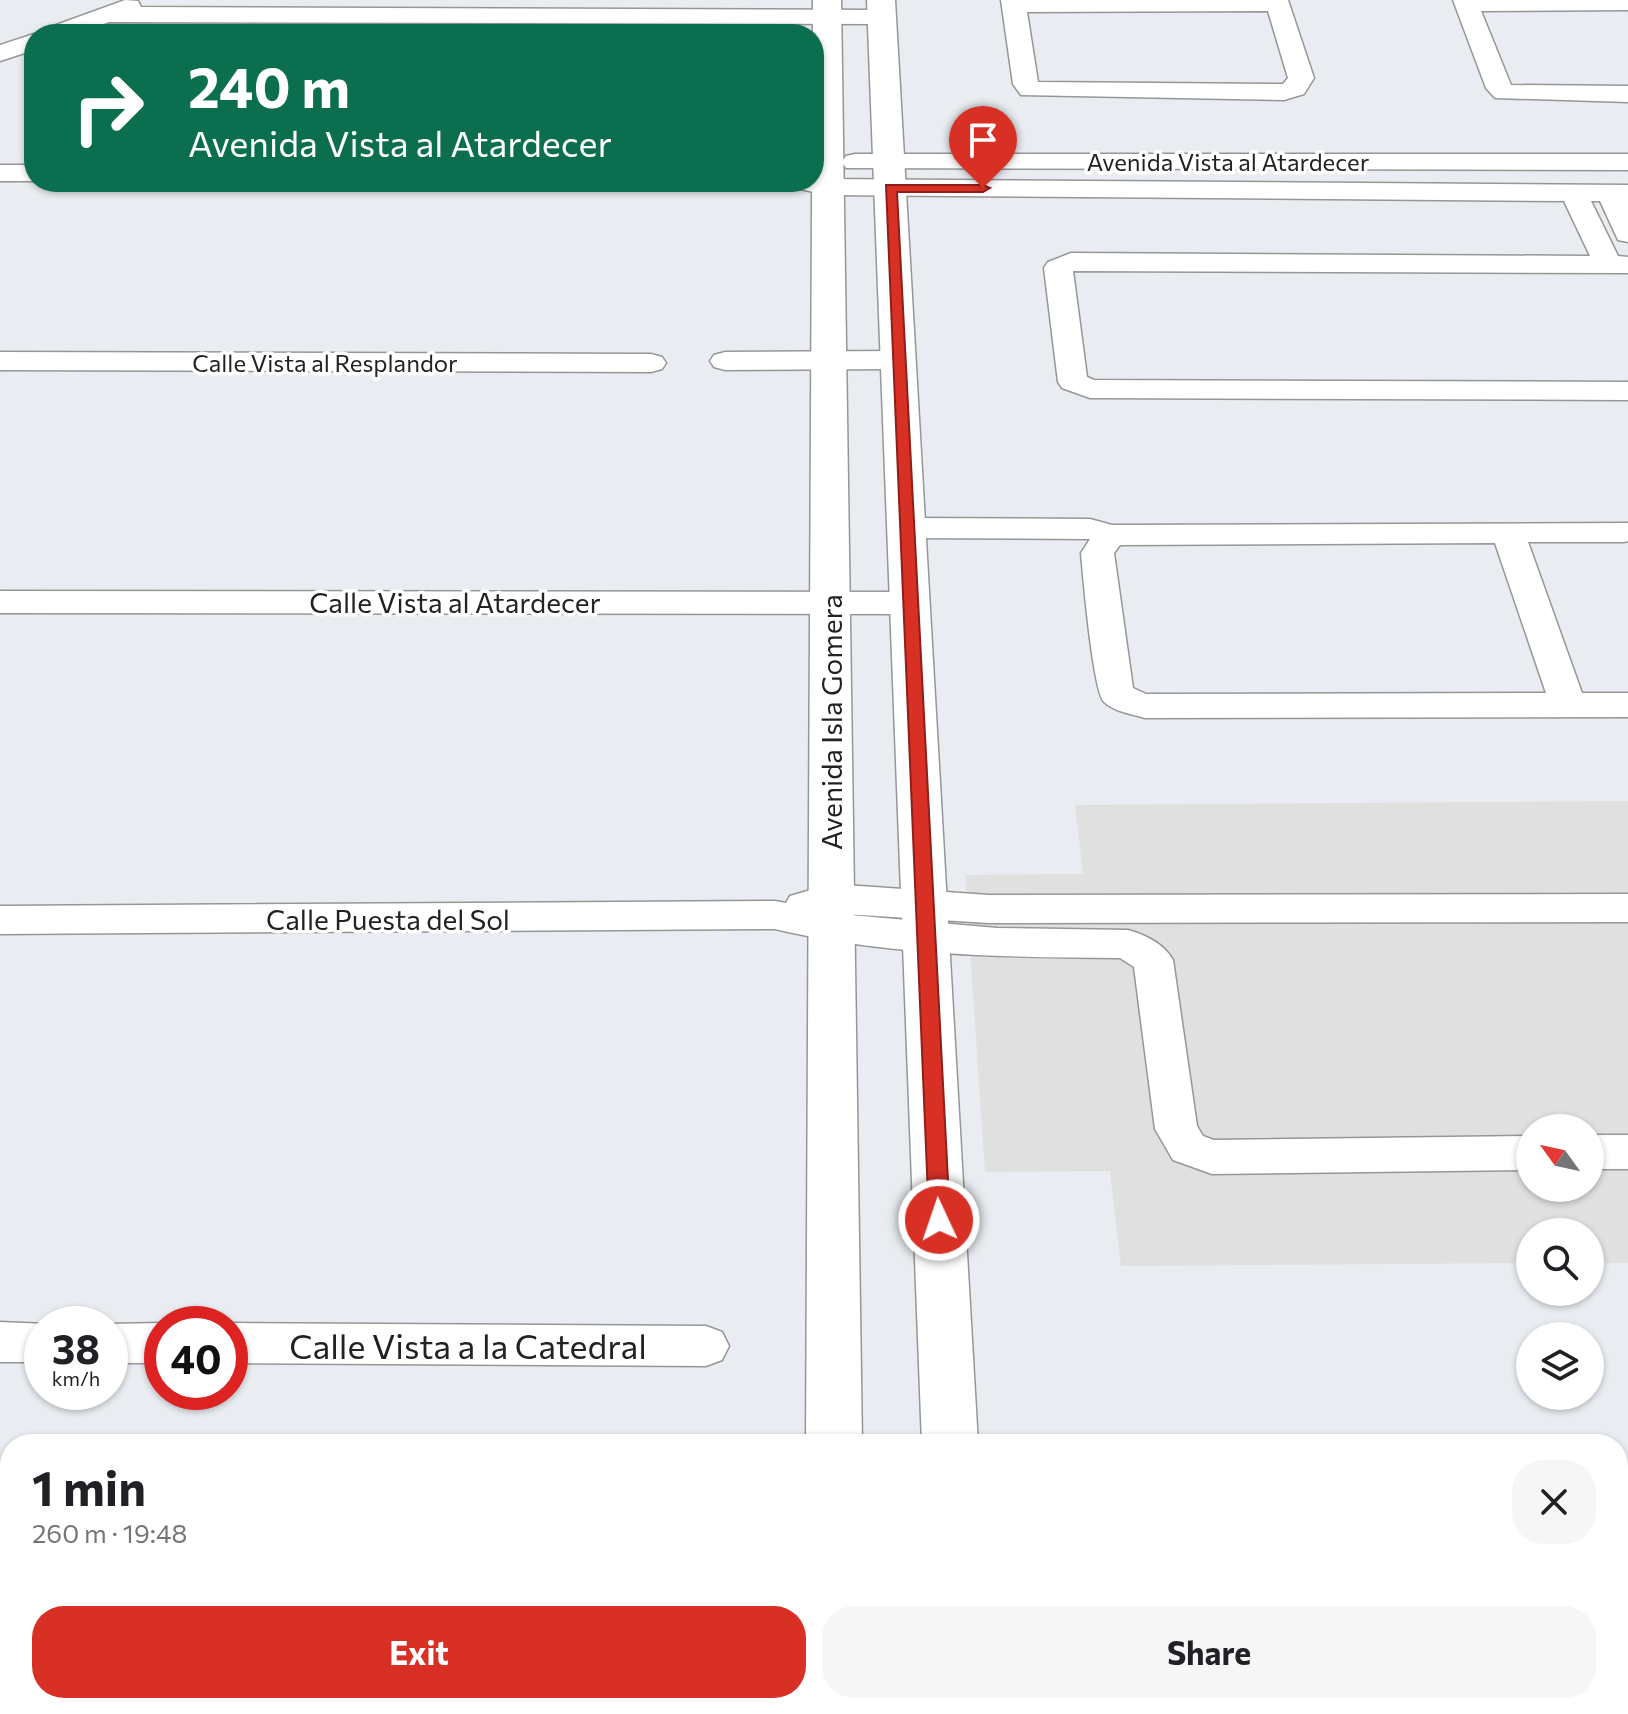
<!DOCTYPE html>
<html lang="en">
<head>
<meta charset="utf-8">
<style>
	:root { --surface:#fff; --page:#f6f6f6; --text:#202124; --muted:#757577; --accent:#d93025 }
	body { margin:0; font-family:Commissioner,sans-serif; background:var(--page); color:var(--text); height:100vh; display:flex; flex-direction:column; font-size:30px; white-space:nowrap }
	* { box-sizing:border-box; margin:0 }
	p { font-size:26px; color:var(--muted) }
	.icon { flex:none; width:44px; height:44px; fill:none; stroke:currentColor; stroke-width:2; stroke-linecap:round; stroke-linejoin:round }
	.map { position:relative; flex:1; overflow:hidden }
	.panel { position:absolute; left:0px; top:1434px; width:1628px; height:280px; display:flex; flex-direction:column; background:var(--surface); border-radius:32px 32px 0 0; box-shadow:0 2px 6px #0004 }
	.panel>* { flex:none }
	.banner { position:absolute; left:24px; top:24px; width:800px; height:168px; border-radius:32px; box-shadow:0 2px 6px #0004; background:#0b6e4f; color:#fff; overflow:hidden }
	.needle { width:52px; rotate:303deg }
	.tools { position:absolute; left:1516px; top:1114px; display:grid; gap:16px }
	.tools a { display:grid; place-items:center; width:88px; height:88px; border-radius:50%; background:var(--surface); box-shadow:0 2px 6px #0004; font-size:40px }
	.speed { position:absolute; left:24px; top:1306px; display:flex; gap:16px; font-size:40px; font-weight:700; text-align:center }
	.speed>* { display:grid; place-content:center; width:104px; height:104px; border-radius:50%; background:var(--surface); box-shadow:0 2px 6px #0004; line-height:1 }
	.speed small { font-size:20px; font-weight:400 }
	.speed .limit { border:12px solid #d22; background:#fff; color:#111 }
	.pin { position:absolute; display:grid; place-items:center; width:68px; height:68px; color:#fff; margin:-82px -34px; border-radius:50% 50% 50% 0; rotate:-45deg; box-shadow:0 0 8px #0007 }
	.pin .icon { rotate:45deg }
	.me { position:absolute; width:88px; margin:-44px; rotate:357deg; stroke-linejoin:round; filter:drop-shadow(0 0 6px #0008) }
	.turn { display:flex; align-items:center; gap:28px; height:168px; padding:0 32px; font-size:36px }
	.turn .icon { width:104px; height:104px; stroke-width:2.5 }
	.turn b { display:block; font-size:56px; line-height:68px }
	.round { display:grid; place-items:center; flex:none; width:84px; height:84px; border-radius:32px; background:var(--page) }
	.headline { display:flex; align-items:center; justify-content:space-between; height:136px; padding:0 32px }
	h1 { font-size:48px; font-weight:700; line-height:60px }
	.primary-button { display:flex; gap:16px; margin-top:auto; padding:16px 32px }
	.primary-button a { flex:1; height:92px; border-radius:32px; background:var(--accent); color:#fff; font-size:32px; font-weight:700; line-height:92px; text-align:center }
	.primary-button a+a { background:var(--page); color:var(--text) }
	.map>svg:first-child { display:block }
	.residential { fill:#dfe0df; fill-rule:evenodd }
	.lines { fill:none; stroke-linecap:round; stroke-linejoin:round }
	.minor-casing { stroke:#969696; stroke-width:3 }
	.tertiary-casing { stroke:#969696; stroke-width:3 }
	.minor { fill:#fff; fill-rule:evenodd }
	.tertiary { fill:#fff; fill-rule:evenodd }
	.route { fill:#d93025; stroke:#8d1f18; stroke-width:2 }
	.labels { text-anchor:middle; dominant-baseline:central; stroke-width:7; stroke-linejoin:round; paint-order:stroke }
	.far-street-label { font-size:24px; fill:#222; stroke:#fff }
	.street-label { font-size:28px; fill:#222; stroke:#fff }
	.near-street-label { font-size:34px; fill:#222; stroke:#fff }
</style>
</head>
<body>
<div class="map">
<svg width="1628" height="1714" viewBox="0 0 1628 1714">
	<rect width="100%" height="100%" fill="#e9edf1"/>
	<!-- residential -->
	<path class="residential" d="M1628 801V1263H1590V1232H1530V1263L1121 1266 1110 1171 985 1172 965 875 1083 874 1075 805ZM1530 1128H1590V1188H1530Z"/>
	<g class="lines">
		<!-- minor casing -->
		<g class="minor-casing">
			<path id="minor" d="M125 0 138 1 141 7 882 10 891 12 894 17 891 22 882 24 109 22 77 34H42L45 29Z
				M1001 0H1288L1314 78 1304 94 1284 100 1021 95 1013 84ZM1268 11 1288 78 1283 84 1038 82 1027 12Z
				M1453 0H1628V10L1481 11 1511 85 1628 86V102L1495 98 1486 88Z
				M34 34V50L0 61V45Z
				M855 154H1628V170L846 168 842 162 846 156Z
				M0 165H34V181H0Z
				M814 176 828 179 1628 185V242L1618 240 1600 201H1591L1618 256 1628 257V273L1073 271 1087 377 1094 380 1628 382V400L1090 398 1062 388 1058 382 1044 268 1048 262 1071 253 1590 256 1564 201 828 195 795 188 791 182H814Z
				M898 351 909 354 913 360 909 366 898 369 725 370 714 367 710 361 714 355 725 352Z
				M0 352 651 354 662 357 666 363 662 369 651 372 0 370Z
				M906 518 1090 519 1112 525 1628 523V541L1624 542H1528L1582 693H1628V717L1145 718C1132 714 1115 712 1104 702 1093 690 1083 576 1081 553L1090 539 906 538 894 535 890 528 894 521ZM1495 543 1546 693 1146 694 1133 688 1114 553 1120 545Z
				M0 591 910 592 922 595 927 603 922 611 910 614 0 613Z
				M831 884 989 895 1628 894V922L989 923 828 913 997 928 1128 930C1146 935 1164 944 1173 960L1197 1126 1203 1136 1214 1140 1530 1136V1170L1212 1174 1173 1160 1155 1129 1134 967 1120 958C1005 957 888 956 775 929L0 934V906L775 901 786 903 790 896Z
				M1590 1135H1628V1169H1590Z
				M0 1322 47 1324H42V1362H0Z
				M162 1323V1363H110L108 1324Z
				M230 1323 706 1326 722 1332 729 1346 722 1360 706 1366 230 1363Z
				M1618 1470H1628V1514H1618Z"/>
		</g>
		<!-- tertiary casing -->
		<g class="tertiary-casing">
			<path id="tertiary" d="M813 0H841L862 1444H806Z
				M867 0H895L978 1444H922Z
				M805 1704H865V1714H805Z
				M932 1704H992V1714H932Z"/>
		</g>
		<!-- minor -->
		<use href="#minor" class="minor"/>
		<!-- tertiary -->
		<use href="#tertiary" class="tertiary"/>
	</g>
	<!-- route -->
	<path class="route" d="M886 185H983L990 188 983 192H897L950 1220 947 1226 939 1229 932 1226 929 1220Z"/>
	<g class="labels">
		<!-- far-street labels -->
		<g class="far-street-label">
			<text x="1228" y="161">Avenida Vista al Atardecer</text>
			<text x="325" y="362">Calle Vista al Resplandor</text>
		</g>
		<!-- street labels -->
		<g class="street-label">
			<text x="455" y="602">Calle Vista al Atardecer</text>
			<text transform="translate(831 722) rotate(-90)">Avenida Isla Gomera</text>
			<text x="388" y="919">Calle Puesta del Sol</text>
		</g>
		<!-- near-street labels -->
		<g class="near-street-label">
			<text x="468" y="1345">Calle Vista a la Catedral</text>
		</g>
	</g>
</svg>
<div class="tools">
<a><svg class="needle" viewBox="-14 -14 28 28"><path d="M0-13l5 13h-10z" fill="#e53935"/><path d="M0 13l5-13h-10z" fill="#757577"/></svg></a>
<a><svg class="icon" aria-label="search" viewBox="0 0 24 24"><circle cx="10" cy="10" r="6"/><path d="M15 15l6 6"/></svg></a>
<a><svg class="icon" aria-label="layers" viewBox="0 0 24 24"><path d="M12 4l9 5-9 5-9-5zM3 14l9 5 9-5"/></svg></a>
</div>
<div class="speed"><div>38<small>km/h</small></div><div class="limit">40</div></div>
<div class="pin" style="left:983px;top:188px;background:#d93025"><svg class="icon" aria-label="arrive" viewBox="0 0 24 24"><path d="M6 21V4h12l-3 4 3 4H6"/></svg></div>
<svg class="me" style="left:939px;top:1220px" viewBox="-20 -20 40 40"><circle r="17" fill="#d93025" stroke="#fff" stroke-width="3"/><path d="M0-11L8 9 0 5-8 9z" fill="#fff"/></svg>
<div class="banner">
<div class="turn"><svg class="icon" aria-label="right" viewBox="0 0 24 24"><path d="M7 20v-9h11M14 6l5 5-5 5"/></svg><div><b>240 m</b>Avenida Vista al Atardecer</div></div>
</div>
<section class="panel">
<div class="headline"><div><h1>1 min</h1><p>260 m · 19:48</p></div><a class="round"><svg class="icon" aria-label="close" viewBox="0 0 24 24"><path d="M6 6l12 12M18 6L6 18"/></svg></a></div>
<div class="primary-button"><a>Exit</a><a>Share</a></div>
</section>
</div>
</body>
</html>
